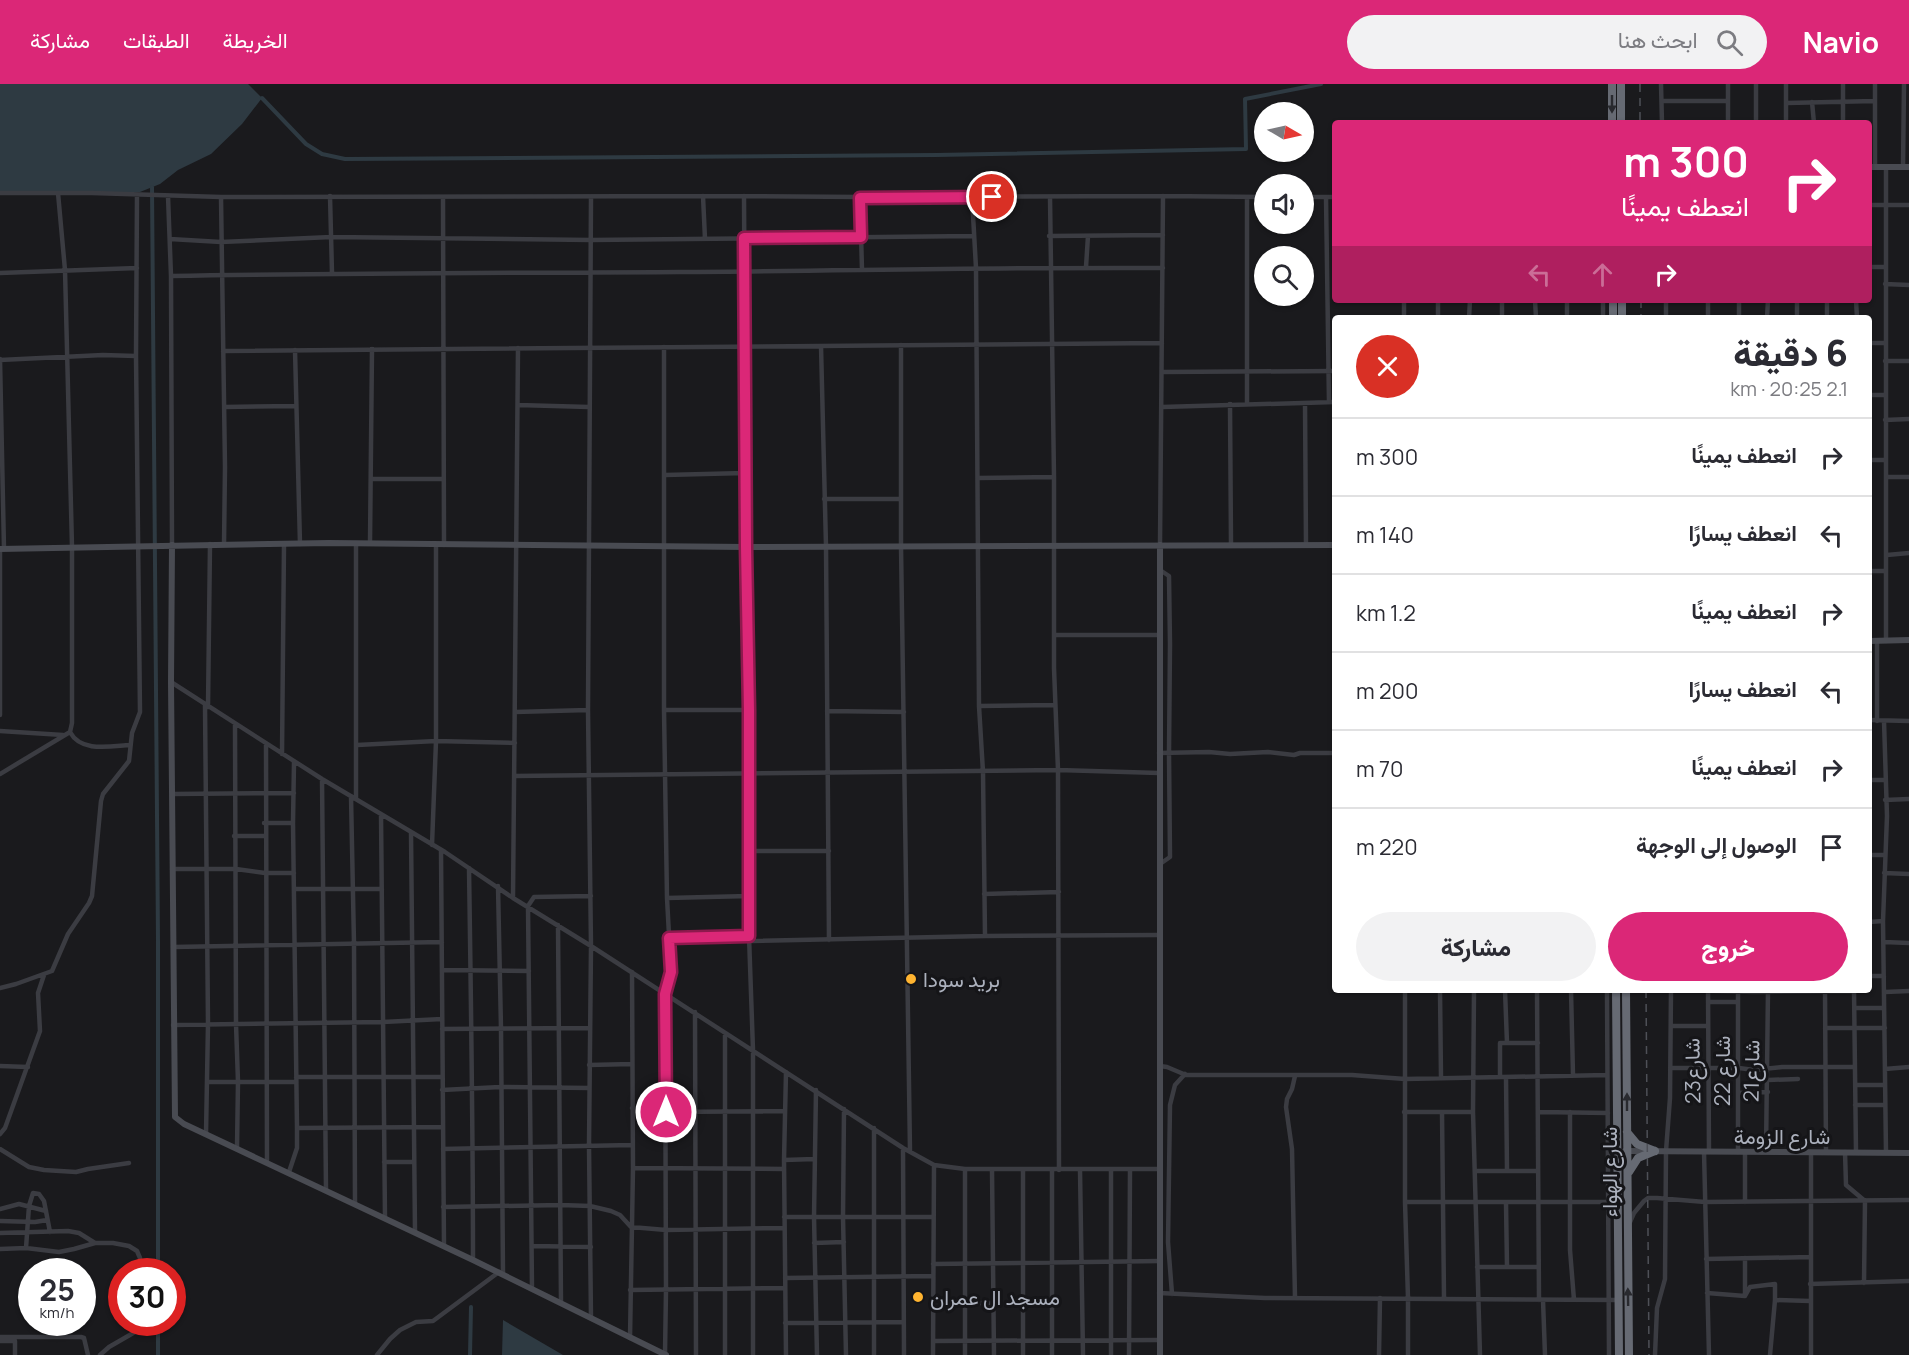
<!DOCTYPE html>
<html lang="ar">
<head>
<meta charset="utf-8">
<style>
	:root { --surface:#fff; --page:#f2f2f3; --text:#2b2b33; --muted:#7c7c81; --line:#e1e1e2; --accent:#db2777 }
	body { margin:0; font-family:Manrope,Vazirmatn,sans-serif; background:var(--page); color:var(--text); direction:rtl; height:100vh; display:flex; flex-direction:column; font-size:22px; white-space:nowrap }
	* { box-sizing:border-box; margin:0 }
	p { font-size:20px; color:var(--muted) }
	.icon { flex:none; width:33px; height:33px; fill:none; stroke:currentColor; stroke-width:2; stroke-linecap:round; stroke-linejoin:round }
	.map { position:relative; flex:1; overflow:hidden; direction:ltr }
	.sheet { position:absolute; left:1332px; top:231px; width:540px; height:678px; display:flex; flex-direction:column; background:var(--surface); border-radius:6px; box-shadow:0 2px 4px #0004; direction:rtl }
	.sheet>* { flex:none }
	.top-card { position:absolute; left:1332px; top:36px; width:540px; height:183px; border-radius:6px; box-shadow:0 2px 4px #0004; direction:rtl; background:#db2777; color:#fff; overflow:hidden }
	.needle { width:39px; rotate:99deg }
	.fabs { position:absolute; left:1254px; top:18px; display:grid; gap:12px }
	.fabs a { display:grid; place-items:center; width:60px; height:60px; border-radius:50%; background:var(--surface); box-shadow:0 2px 4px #0004; font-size:30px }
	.speed { position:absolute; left:18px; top:1174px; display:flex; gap:12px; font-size:30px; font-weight:700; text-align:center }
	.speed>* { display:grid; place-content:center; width:78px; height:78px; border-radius:50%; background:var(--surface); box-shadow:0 2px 4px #0004; line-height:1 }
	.speed small { font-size:15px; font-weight:400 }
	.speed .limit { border:9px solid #d22; background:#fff; color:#111 }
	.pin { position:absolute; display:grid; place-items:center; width:51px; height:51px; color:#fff; margin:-26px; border:3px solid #fff; border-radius:50%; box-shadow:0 2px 6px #0007 }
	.me { position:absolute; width:66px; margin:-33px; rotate:0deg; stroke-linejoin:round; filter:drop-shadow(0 0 4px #0008) }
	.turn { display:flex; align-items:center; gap:21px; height:126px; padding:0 24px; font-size:27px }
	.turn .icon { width:78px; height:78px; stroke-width:2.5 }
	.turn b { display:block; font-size:42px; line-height:51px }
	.lanes { display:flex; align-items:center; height:57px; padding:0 24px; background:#0003; justify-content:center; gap:30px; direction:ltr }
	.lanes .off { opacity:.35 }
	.round { display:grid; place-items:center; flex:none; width:63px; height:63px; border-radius:32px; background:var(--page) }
	.summary { display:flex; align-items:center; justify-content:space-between; height:102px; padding:0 24px }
	h1 { font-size:36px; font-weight:800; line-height:45px }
	.primary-button { display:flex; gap:12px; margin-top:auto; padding:12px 24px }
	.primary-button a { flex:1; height:69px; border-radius:36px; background:var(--accent); color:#fff; font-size:24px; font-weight:800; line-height:69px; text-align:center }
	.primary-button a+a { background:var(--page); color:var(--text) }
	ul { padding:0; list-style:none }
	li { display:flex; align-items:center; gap:18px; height:78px; padding:0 24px; border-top:2px solid var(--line) }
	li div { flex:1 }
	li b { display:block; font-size:22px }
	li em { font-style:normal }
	header { display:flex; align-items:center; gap:36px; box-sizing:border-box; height:84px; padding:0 30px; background:var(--accent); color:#fff }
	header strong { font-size:28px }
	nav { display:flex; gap:33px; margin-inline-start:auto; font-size:21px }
	.search { width:420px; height:54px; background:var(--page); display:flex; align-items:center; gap:15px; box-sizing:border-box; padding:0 21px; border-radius:33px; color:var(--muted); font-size:22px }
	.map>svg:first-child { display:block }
	.water { fill:#2e3a42 }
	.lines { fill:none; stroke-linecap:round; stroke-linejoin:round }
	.canal { stroke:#2e3a42; stroke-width:4 }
	.street { stroke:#3b3c42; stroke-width:4.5 }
	.secondary { stroke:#494b52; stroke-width:6 }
	.highway { stroke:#666a73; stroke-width:8 }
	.rail { stroke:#4e5057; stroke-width:1.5; stroke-dasharray:8 6; stroke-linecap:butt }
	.oneway { fill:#292a2f }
	.route-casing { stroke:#8e194d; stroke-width:15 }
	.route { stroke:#db2777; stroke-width:10 }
	.poi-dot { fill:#ffb430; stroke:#151518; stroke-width:2 }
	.labels { text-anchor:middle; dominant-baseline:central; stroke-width:6; stroke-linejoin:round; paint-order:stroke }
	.poi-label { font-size:21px; fill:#acb1bd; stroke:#151518; text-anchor:start }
	.street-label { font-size:21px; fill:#acb1bd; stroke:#151518 }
</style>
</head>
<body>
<header>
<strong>Navio</strong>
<div class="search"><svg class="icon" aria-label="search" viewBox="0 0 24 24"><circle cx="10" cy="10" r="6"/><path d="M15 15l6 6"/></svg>ابحث هنا</div>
<nav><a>الخريطة</a><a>الطبقات</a><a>مشاركة</a></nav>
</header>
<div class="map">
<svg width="1909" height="1271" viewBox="0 0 1909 1271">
	<rect width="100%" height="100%" fill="#1a1a1d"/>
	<!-- water -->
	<path class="water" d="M0 0H248L262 14 242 40 211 70 178 86 160 100 140 108H0Z
		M503 1236 563 1271H502Z"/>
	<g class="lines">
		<!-- canal -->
		<path class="canal" d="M262 14 306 60 322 70 345 75 936 71 1246 65 1245 15 1321 0
			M152 103 158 857V1188
			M158 1239V1271
			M470 1271 471 1223"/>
		<!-- street -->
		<path class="street" d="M1661 0 1662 39
			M1728 0V39
			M1756 0V39
			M1662 17H1728
			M1812 18 1814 39
			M1787 19 1875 17
			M1786 39V0
			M1843 39V0
			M1875 83V0
			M1886 83V557
			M1903 83 1904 0
			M0 109H92L221 113 744 112 860 113 1163 112 1264 113
			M58 109 65 186 72 463V639L70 648C81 669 111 662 130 661
			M168 112 171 192 172 461
			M330 112 332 189
			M703 112 705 155
			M744 112 746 463 749 626V852L753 966V1271
			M221 113 225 383 224 461
			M443 113 444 461
			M591 113 588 626 591 862 589 1062 591 1234
			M860 113 862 186
			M972 113 976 184 979 622 983 688 985 852
			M1050 113 1054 393V584L1058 686 1059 1086
			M1247 113V320
			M1304 113H1335
			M1326 113 1329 318
			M1869 121H1909
			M1049 152 1163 151
			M170 155 221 158 331 153 591 156 974 152
			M1086 183 1088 152
			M1869 183H1885
			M0 189 137 184
			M171 192C340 189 510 189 679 188 840 187 1002 183 1163 184
			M1885 200 1909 201
			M1438 216V234
			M1502 216V234
			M1535 216 1536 234
			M1567 216V234
			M1603 216V234
			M1797 216V234
			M1827 216V234
			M1856 216 1857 234
			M1404 234V216
			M1469 234 1470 216
			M1666 234V216
			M1708 234V216
			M1739 234V216
			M1767 234 1768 216
			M1869 259H1885
			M901 261V462L910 1067
			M821 262 826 462 829 856
			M664 263V626L667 814 671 888 665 910 666 1206 665 1270
			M295 266 300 460
			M223 267 1162 259
			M0 275 4 465
			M0 276 103 271 136 272
			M1885 277H1909
			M1163 288 1335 287
			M1869 311H1886
			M1305 319 1306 461
			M1230 320 1231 461
			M518 321 589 323
			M224 323 296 322
			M1162 323 1335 318
			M1885 336 1909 335
			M1869 376H1885
			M665 391 745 389
			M1886 393H1909
			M978 394 1054 393
			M372 395H444
			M824 415H901
			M356 459V715
			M370 459 372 265
			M1160 461 1163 112
			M1887 471 1909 469
			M1160 486 1169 492 1170 560 1169 669 1170 773 1160 780
			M1869 487H1886
			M1054 551H1160
			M171 598 322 695 445 768 513 814 591 862 903 1064 934 1081 965 1085H1159
			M205 621 208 940 206 1050
			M979 622 1055 621
			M208 623 210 460
			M664 626H749
			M827 627 904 628
			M515 628 588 626
			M0 631V465
			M1869 636 1909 637
			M1877 637V557
			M1884 637 1887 732 1883 837 1886 1069
			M235 641 236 940 238 998 237 1064
			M0 647 63 651
			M266 659 267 1078
			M357 661 436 657 515 659
			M1159 669 1209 668 1230 670 1268 668 1294 671 1300 669H1335
			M282 670 284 460
			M0 690 70 648
			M514 692 1058 686 1159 689
			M322 695 326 1106
			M1869 696H1885
			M172 710 294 709
			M351 712 354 860 355 1119
			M1885 716 1909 715
			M381 730 385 1134
			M264 739H293
			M411 748 415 1148
			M234 752H265
			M432 761 436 657V460
			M441 766 444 1162
			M749 767H829
			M1869 771H1884
			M469 784C471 914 473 1045 473 1176
			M172 785H236L265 789H294
			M1884 789 1909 790
			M498 802 501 945 503 1190
			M294 805H382
			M984 810 1059 808
			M513 814 518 264
			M667 814 749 812
			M1869 838 1883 837
			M558 841 561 1219
			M669 854 749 852
			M750 857 985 852 1160 851
			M1884 858 1909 859
			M173 863 442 858
			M442 886 529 887
			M1869 892H1884
			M0 904 16 900 52 887 68 850 89 819 92 812 101 717 103 710 129 677 132 649 140 628 136 272 137 111
			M1405 906V1118L1408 1214V1271
			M1440 906 1441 994
			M1474 906 1473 1028 1480 1271
			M1505 906 1507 959
			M1537 906 1539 1216
			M1571 906 1573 991
			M1607 906 1609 1271
			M1676 906 1754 908 1854 907
			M1708 906 1709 1068
			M1825 906 1826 1068
			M1854 906 1856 1068
			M1885 908 1909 907
			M1708 918H1738
			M1855 924H1884
			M695 928 696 1271
			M173 941 383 938 442 935
			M1671 942H1708
			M1825 944H1885
			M442 945 589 944
			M589 981 632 980
			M0 982 28 983
			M1160 982 1167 983 1186 991H1352L1405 995 1607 991
			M1671 984H1739L1754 986 1782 983H1855
			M1885 985 1909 983
			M296 993H442
			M1500 993V959H1538
			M1506 993 1507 1087
			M1768 996 1798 995
			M208 998H296
			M1855 1001H1885
			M442 1006 500 1003 589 1004
			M816 1006 814 1133 817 1271
			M1739 1009 1768 1008
			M1855 1021H1885
			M632 1024 666 1028 784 1027
			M844 1025 843 1133 846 1271
			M1404 1028H1473
			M1442 1028 1444 1214
			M1539 1028 1608 1029
			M1570 1028V1166L1574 1216
			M297 1044 442 1043
			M0 1050 5 1044 40 947 38 909 44 891
			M903 1064 904 1271
			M0 1065 29 1083 44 1086 76 1088 88 1085 129 1079
			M443 1065 632 1061
			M1704 1068 1709 1271
			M1738 1068V906
			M1745 1068V1118
			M1766 1068 1768 906
			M1811 1068V1271
			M1845 1068 1846 1101 1865 1117 1864 1199
			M784 1076 815 1075
			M384 1078H413
			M633 1084 784 1085
			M992 1086 994 1271
			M1080 1086 1083 1271
			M1475 1087H1538
			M289 1088 297 1064V1044L293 739 294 678
			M1405 1118H1608
			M1506 1119 1507 1183
			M443 1123 561 1121 590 1122 611 1127 620 1131 631 1143 666 1146 784 1144
			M0 1125 19 1120 46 1127
			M784 1133H933
			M0 1137 35 1138 47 1136
			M1630 1138 1634 1129 1644 1117 1648 1114H1657L1705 1118 1909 1116
			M0 1149 68 1147 79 1149 95 1159
			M814 1159 844 1158
			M533 1162 591 1163
			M26 1164 29 1122 33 1109 39 1110 44 1117 50 1148
			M0 1165 26 1164 59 1168 74 1165 95 1159H113L129 1162 137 1167 140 1174V1188
			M1745 1174V1210
			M1706 1175 1811 1173
			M933 1180 1160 1177
			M1477 1183H1538
			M785 1194 932 1192
			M1810 1200 1909 1197
			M532 1205 528 822 534 813 591 812
			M630 1206 785 1204
			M1159 1209 1265 1214 1618 1216
			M1707 1209 1745 1212
			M1172 1210 1168 1158 1170 1021 1175 1001 1185 990
			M1745 1212 1750 1203 1775 1200V1216L1770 1271
			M1295 1214 1292 1065 1286 1023 1287 1015 1292 1005 1295 992
			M1543 1216 1545 1271
			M1775 1216 1810 1217
			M964 1219H992
			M785 1239 904 1238
			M0 1253H81L84 1254 88 1271
			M630 1254 633 1084 632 888
			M0 1257H15V1271
			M933 1257 1159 1256
			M100 1271 109 1263 135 1248 139 1239
			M377 1271 390 1255 400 1246 416 1238 433 1237 499 1188
			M725 1271V949
			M786 1271 784 1076 786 988
			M874 1271V1044
			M933 1271 934 1081
			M965 1271V1085
			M1023 1271V1086
			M1052 1271V1086
			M1111 1271V1085
			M1129 1271 1130 1085
			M1379 1271 1380 1214
			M1655 1271 1657 1224 1665 1195 1666 1067 1670 1014 1671 906"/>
		<!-- secondary -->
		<path class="secondary" d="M1869 83H1909
			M172 461 171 598 175 1033 184 1040 473 1176 666 1271
			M0 465 329 459 746 463 1335 461
			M1869 557 1909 556
			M1625 1067 1909 1069
			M1160 1271V461"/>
		<!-- highway -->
		<path class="highway" d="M1612 0V39
			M1621 0V39
			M1613 216V234
			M1622 216V234
			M1616 906 1619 1271
			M1626 906 1629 1271
			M1627 1048 1637 1060 1655 1067
			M1629 1088 1638 1074 1655 1067"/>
		<!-- rail -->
		<path class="rail" d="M1640 0V39
			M1641 216V234
			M1646 906 1649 1271"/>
	</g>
	<!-- one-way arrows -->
	<defs><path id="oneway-solid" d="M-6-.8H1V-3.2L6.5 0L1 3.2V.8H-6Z" transform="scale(1.5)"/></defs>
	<g class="oneway">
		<use href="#oneway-solid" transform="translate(1612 20) rotate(90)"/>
		<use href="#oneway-solid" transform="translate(1627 1018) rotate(-90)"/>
		<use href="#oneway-solid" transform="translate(1628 1213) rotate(-91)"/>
	</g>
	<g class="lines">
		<!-- route casing -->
		<g class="route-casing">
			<path id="route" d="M666 1028 665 910 671 888 669 854 749 852V626L746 463 744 154 861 153 860 114 992 113"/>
		</g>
		<!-- route -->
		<use href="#route" class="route"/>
	</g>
	<!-- markers -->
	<g class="poi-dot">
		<circle cx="911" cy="895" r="6"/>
		<circle cx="918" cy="1213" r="6"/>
	</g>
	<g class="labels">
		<!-- poi labels -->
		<g class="poi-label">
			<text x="923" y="895">بريد سودا</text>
			<text x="930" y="1213">مسجد ال عمران</text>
		</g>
		<!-- street labels -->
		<g class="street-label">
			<text transform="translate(1692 987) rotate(-91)">شارع23</text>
			<text transform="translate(1722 987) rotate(-90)">شارع 22</text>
			<text transform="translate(1751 987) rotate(-89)">شارع21</text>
			<text x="1782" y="1052">شارع الزومة</text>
			<text transform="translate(1609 1088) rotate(-90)">شارع الهواء</text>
		</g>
	</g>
</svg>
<div class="fabs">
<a><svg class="needle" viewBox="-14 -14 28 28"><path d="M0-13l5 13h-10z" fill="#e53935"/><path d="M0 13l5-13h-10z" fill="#7c7c81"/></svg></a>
<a><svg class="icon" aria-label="sound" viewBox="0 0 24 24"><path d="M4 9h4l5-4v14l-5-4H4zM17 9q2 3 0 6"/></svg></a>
<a><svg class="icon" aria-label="search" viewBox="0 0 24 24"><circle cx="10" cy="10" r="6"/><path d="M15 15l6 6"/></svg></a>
</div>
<div class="speed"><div>25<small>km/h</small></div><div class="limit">30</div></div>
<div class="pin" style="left:992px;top:113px;background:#d93025"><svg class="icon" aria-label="arrive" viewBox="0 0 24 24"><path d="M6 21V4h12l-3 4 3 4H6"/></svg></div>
<svg class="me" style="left:666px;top:1028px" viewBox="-20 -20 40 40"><circle r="17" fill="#db2777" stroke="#fff" stroke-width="3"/><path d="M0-11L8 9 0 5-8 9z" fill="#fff"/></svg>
<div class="top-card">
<div class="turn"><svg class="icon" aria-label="right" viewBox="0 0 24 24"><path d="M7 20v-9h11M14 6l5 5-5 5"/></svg><div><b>300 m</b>انعطف يمينًا</div></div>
<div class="lanes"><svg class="icon off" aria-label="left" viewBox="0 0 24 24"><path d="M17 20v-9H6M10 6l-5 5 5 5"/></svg><svg class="icon off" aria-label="ahead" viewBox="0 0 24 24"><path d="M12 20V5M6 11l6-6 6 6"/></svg><svg class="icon" aria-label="right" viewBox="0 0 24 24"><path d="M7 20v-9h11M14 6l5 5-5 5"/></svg></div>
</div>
<section class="sheet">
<div class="summary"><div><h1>6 دقيقة</h1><p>2.1 km · 20:25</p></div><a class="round" style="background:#d93025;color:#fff"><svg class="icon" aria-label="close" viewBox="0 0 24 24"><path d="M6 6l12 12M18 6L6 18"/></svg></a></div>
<ul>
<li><svg class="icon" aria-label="right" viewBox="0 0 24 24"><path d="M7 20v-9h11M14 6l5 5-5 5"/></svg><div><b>انعطف يمينًا</b></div><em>300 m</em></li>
<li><svg class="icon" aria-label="left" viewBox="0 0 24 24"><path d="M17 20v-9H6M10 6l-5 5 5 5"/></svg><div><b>انعطف يسارًا</b></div><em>140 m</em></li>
<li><svg class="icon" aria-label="right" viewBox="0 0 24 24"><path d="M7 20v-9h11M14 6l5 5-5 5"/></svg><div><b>انعطف يمينًا</b></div><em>1.2 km</em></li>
<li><svg class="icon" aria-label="left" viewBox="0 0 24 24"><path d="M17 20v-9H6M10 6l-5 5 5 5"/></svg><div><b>انعطف يسارًا</b></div><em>200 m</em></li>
<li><svg class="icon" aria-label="right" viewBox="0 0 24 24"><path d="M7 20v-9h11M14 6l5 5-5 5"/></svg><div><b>انعطف يمينًا</b></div><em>70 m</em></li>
<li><svg class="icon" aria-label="arrive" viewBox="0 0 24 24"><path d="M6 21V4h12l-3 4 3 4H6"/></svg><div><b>الوصول إلى الوجهة</b></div><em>220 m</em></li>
</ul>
<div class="primary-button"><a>خروج</a><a>مشاركة</a></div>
</section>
</div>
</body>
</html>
